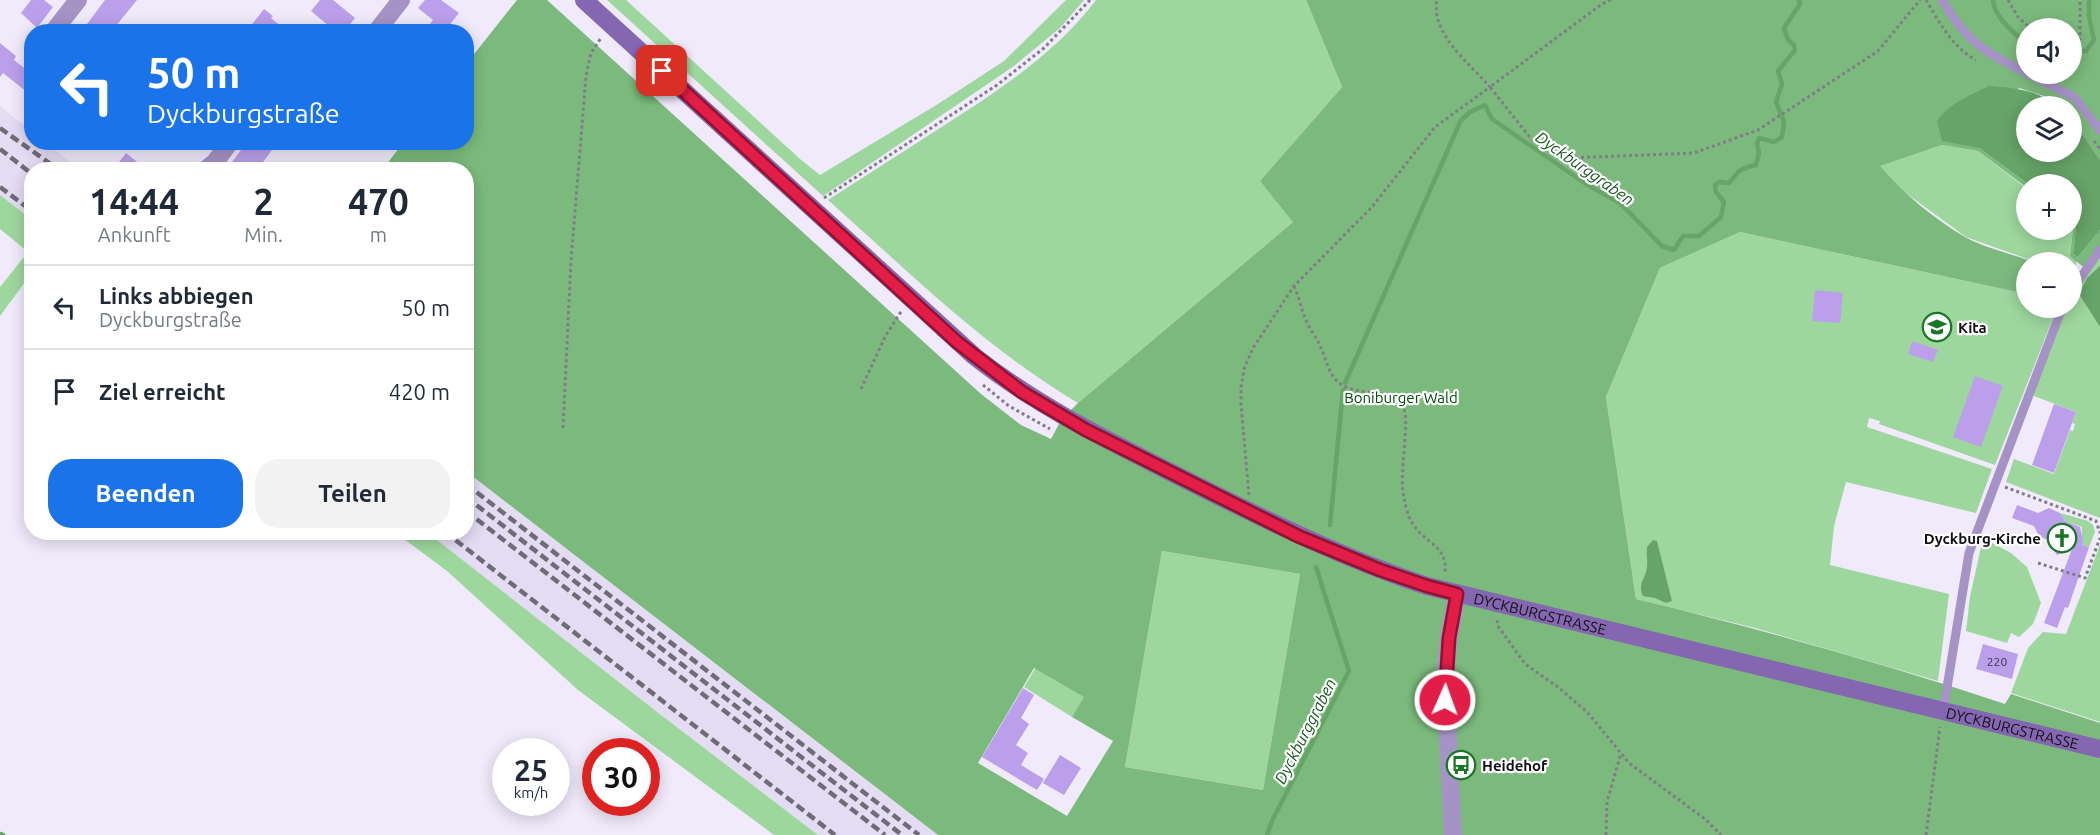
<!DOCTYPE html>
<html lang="de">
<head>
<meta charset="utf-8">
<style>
	:root { --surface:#fff; --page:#f2f2f3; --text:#1f2937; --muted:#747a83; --line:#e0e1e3; --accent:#1a73e8 }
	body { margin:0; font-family:Ubuntu,sans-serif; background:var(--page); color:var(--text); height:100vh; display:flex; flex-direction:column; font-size:22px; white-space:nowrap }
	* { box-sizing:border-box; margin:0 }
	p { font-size:20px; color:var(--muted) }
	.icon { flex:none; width:33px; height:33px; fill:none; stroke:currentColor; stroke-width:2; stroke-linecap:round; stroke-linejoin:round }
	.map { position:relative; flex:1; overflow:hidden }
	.drawer { position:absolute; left:24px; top:162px; width:450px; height:378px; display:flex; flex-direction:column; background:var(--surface); border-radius:24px; box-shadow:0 3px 15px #0003 }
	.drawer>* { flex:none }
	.hud { position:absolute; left:24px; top:24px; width:450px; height:126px; border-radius:24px; box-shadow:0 3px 15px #0003; background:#1a73e8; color:#fff; overflow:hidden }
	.fabs { position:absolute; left:2016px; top:18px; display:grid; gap:12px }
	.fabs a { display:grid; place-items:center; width:66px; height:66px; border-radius:50%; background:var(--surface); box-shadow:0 3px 15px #0003; font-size:30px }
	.speed { position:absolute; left:492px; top:738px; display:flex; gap:12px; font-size:30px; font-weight:700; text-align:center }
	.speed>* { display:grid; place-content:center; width:78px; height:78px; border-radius:50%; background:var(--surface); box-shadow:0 3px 15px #0003; line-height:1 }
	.speed small { font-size:15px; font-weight:400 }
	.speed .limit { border:9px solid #d22; background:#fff; color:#111 }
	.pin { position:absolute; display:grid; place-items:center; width:51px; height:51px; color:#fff; margin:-26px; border-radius:12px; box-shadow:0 3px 9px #0006 }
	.me { position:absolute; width:66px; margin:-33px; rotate:2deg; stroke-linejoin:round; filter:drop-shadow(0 0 4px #0008) }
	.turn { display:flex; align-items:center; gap:21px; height:126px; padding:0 24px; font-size:27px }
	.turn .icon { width:78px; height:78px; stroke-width:2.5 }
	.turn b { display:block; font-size:42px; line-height:51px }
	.eta { display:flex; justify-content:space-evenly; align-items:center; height:102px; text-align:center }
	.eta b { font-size:36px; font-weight:700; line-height:42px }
	.button { display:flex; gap:12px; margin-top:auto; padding:12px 24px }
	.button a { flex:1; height:69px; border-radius:24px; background:var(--accent); color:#fff; font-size:24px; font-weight:700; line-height:69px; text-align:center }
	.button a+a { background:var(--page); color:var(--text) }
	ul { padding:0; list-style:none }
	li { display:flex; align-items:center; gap:18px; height:84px; padding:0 24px; border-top:2px solid var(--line) }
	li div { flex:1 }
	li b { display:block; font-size:22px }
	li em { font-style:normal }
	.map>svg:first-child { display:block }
	.built { fill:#e4dcf3 }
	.green { fill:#9ed79e }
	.forest { fill:#7bba7c; fill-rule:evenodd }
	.water { fill:#66a468 }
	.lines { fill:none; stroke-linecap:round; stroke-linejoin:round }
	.stream { stroke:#66a468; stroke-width:4.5 }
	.building { fill:#bc9fea }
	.path { stroke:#817d88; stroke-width:3; stroke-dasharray:3 3; stroke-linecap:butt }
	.lane { stroke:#a693c6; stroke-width:9 }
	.street { stroke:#a693c6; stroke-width:18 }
	.secondary { stroke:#8567b1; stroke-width:18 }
	.rail { stroke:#6f6c76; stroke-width:4.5; stroke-dasharray:9 4.5; stroke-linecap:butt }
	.route-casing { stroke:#92132f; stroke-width:15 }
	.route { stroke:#e11d48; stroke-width:10 }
	.labels { text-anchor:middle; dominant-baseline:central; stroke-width:4.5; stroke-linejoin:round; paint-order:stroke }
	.number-label { font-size:12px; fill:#3c344b }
	.poi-label { font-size:15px; font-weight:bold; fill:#121016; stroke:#fff; text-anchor:start }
	.park-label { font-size:15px; fill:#00490d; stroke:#fff }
	.street-label { font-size:15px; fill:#121016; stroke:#fff }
	.water-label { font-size:16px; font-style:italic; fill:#13561b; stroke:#fff }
</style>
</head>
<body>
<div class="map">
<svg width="2100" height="835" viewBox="0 0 2100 835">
	<rect width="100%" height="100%" fill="#f0eafb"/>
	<!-- built -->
	<path class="built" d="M0 106 31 131 32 142 46 143 80 169 32 170 31 220 0 195Z
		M467 472 938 835H818L661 715 428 533 466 532Z"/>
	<!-- green -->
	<path class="green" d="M607 0H626L800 159 820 175 938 104 1004 61 1066 0H1084L1060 28 1014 66 823 196Z
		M1096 0H1306L1342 87 1260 181 1294 221 1078 403C985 348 908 271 828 200 865 176 903 152 940 128 997 92 1055 54 1096 0Z
		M1942 145 1978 151 2026 188V230H2072V201H2076L2070 256 2077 260 2072 276V262H2036L1966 237 1899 188 1879 166Z
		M0 195 32 220 31 274 0 316V287L28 252 0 229Z
		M1740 232 2026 294V308H2057L1995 465 1879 424 1880 421 1869 418 1867 427 1992 469 1976 513 1846 482 1834 526 1830 565 1949 594 1938 681 1755 628 1636 599 1606 397 1660 268Z
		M2100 254V518L2006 482 2014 459 2054 474 2070 430 2073 431 2075 424 2072 423 2076 412 2034 396 2035 383 2066 308H2072C2072 286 2087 270 2100 254Z
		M2060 513 2088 521 2093 525 2095 532 2089 547 2082 545V527L2065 521Z
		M396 533H428L661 715 818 835H774L578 690 447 571Z
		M1983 538 2011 553 2027 567 2041 603 2033 624 2019 637 2011 633 2007 643 1966 631 1970 597Z
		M2100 545V722L2011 693 2028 648 2043 632 2066 634Z
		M1162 551 1300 574 1263 790 1125 767Z
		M1036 667 1086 695 1072 717 1024 687Z"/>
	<!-- forest -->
	<path class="forest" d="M517 0H547L981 394 1021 425 1051 439 1061 420 1078 403 1293 222 1260 181 1342 87 1306 0H2100V160L2072 119V106H2058L2047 97 2019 88 1979 148 2028 184 2026 187 1978 151 1942 145 1880 166C1904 194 1933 218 1965 237 1985 248 2012 254 2034 262H2026V294L1740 232 1660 268 1606 397 1636 599C1760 629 1883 663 2005 704L2011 694 2100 723V835H938L467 472 466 170H382L403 143 466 142 467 63ZM2026 28H2072V74H2026ZM1162 551 1300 574 1263 790 1125 767ZM1034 668 1084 697 1072 717 1113 741 1067 816 978 763Z
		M2072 197 2079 199 2073 254 2078 257 2100 230V254L2087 270 2070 256 2076 202 2072 200Z"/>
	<!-- water -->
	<path class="water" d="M1989 86C2015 88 2038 90 2058 106H2026V152H2072V119L2100 160V230L2078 257 2073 254 2079 199 2072 197V184H2028L1979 148 1942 141 1937 121C1949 103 1971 95 1989 86Z
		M2100 266V327L2079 294 2087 278Z
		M1653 540 1657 541 1672 601 1666 603 1655 598 1643 596C1637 584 1646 578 1647 567 1648 561 1646 554 1647 547Z"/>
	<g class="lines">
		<!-- stream -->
		<path class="stream" d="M1993 0C1995 19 2014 32 2026 44
			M2072 51H2086L2094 40 2089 17V0
			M1345 383 1461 120 1470 112 1485 105 1492 119 1586 184 1620 203 1662 246 1674 250 1683 236H1699L1721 217 1724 202 1716 192 1715 185 1719 182 1729 183C1741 170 1736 170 1756 165L1759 153 1757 144 1759 138 1774 142 1782 137 1784 122 1776 102 1782 84 1778 71 1795 50 1794 45 1788 40 1784 28 1800 4 1799 0
			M1330 525 1343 390
			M0 834 3 835
			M1267 835 1272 821 1349 671 1316 567"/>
	</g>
	<!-- building -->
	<path class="building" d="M31 0H44L53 7 37 28 21 13Z
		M105 0H137L111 32H81Z
		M320 0H333L355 18 344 32H336L311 11Z
		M425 0H441L459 13 444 32H424L433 20 418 8Z
		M264 9 273 16 271 18 288 32H246Z
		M0 43 16 56 14 60 32 74V96L3 73 0 77Z
		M247 142H278L257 170H226Z
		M126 153 147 170H113Z
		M1815 290 1843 293 1840 323 1812 321Z
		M1912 341 1938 350 1933 362 1908 354Z
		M1975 376 2003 386 1981 447 1953 437Z
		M2054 404 2076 412 2054 473 2032 465Z
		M2017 505 2038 513 2049 508 2060 513 2065 521 2080 527 2083 540 2082 545 2089 547 2068 608 2065 607 2057 628 2044 623 2072 549 2057 555 2048 540 2039 536 2034 526 2012 518Z
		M1983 644 2018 654 2012 679 1976 669Z
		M1023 688 1034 695 1021 718 1029 724 1016 745 1028 753 1021 765 1044 779 1037 790 982 757Z
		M1060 755 1081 768 1064 795 1043 783Z"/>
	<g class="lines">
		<!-- path -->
		<path class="path" d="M1611 0 1602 4 1490 87 1532 140 1570 158 1694 153 1758 130 1878 51 1920 0
			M1926 0C1939 22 1953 48 1976 60
			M2008 0 2018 17 2030 28
			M2072 40 2080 39V0
			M2094 141 2100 149
			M824 198 997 85 1044 48 1090 0
			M1294 286C1299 297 1301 309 1306 320 1310 330 1317 338 1321 348 1326 359 1328 372 1337 381 1354 398 1389 386 1403 407 1411 420 1398 474 1404 498 1406 507 1408 519 1415 527 1428 545 1448 546 1445 574
			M983 385 1009 406 1050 429
			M861 389 885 337 902 310
			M563 428 571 261 586 76 591 53 601 38
			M2005 487 2096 521 2100 533
			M1249 495 1241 405V388L1244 369 1253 348 1294 286 1372 207 1435 127 1490 87C1470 64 1430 33 1437 0
			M2038 563 2085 578 2100 538
			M1497 620 1498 626 1525 664 1558 687 1588 713 1629 763 1705 819 1721 835
			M1606 835 1607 802 1621 753
			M1926 835 1940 727"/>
		<!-- lane -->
		<path class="lane" d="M1942 0C1968 43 1982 50 2026 73
			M2028 74 2074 97 2100 130
			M2072 290 2100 250
			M1943 712 1969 553 2062 308"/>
		<!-- street -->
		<path class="street" d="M53 32 78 0
			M376 32 401 0
			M205 170 215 162 230 142
			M1453 835 1445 682 1449 638 1457 594"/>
		<!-- secondary -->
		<path class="secondary" id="s1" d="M584 0 974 356C1041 409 1115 444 1190 482 1268 521 1345 559 1427 586L2100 749"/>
		<!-- rail -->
		<path class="rail" d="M0 128 59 170
			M0 149 32 174
			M0 187 32 211
			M466 484 919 835
			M466 497 902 835
			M466 511 885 835
			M445 532 835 835"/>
	</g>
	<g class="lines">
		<!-- route casing -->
		<g class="route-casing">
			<path id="route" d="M662 71 957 342 1022 392 1086 430 1298 536 1380 570 1427 586 1457 594 1449 638 1445 700"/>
		</g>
		<!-- route -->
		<use href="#route" class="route"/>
	</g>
	<!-- icons -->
	<defs>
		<g id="school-ring" transform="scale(1.5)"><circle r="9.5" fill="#fff" stroke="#197726" stroke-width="1.5"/><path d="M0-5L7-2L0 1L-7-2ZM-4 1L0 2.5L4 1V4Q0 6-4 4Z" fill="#197726"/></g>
		<g id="church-ring" transform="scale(1.5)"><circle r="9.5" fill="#fff" stroke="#197726" stroke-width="1.5"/><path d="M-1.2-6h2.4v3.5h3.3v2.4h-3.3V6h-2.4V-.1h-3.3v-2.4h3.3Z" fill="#197726"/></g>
		<g id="bus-ring" transform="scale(1.5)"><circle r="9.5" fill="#fff" stroke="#197726" stroke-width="1.5"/><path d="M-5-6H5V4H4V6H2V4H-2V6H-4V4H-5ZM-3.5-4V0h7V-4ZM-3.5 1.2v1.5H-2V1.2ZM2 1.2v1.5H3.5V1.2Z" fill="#197726"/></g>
	</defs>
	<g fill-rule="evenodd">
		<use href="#school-ring" x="1937" y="327"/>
		<use href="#church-ring" x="2062" y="538"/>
		<use href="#bus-ring" x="1461" y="765"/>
	</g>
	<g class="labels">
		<!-- number labels -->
		<g class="number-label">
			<text x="1997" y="661">220</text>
		</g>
		<!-- poi labels -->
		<g class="poi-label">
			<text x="1958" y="327">Kita</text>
			<text x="2041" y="538" text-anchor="end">Dyckburg-Kirche</text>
			<text x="1482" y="765">Heidehof</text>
		</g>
		<!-- park labels -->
		<g class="park-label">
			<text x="1401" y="397">Boniburger Wald</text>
		</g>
		<!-- street labels -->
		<g class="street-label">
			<text stroke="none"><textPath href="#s1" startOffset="1154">DYCKBURGSTRASSE</textPath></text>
			<text stroke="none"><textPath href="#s1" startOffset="1640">DYCKBURGSTRASSE</textPath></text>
		</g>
		<!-- water labels -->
		<g class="water-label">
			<text transform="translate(1585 168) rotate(35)">Dyckburggraben</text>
			<text transform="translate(1305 731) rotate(-63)">Dyckburggraben</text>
		</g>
	</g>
</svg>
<div class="fabs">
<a><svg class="icon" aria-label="sound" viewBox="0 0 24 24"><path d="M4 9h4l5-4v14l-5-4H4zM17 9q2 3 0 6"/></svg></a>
<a><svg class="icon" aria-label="layers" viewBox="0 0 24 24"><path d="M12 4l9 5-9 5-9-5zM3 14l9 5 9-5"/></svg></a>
<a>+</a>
<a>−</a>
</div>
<div class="speed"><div>25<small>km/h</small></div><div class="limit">30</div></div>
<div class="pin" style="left:662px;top:71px;background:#d93025"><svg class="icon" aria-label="arrive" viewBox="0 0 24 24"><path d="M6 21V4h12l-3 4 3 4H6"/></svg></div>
<svg class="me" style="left:1445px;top:700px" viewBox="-20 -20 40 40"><circle r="17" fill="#e11d48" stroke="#fff" stroke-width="3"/><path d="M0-11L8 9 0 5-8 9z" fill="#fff"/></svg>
<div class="hud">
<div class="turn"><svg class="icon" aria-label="left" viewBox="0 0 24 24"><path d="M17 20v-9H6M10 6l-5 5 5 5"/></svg><div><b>50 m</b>Dyckburgstraße</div></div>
</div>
<section class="drawer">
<div class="eta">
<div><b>14:44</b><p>Ankunft</p></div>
<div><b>2</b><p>Min.</p></div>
<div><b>470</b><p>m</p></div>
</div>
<ul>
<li><svg class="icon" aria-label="left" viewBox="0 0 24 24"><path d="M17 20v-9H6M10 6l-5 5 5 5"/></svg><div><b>Links abbiegen</b><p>Dyckburgstraße</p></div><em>50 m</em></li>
<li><svg class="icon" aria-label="arrive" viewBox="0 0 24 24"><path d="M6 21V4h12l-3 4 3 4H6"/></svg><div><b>Ziel erreicht</b></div><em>420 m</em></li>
</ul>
<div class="button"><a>Beenden</a><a>Teilen</a></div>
</section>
</div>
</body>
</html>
